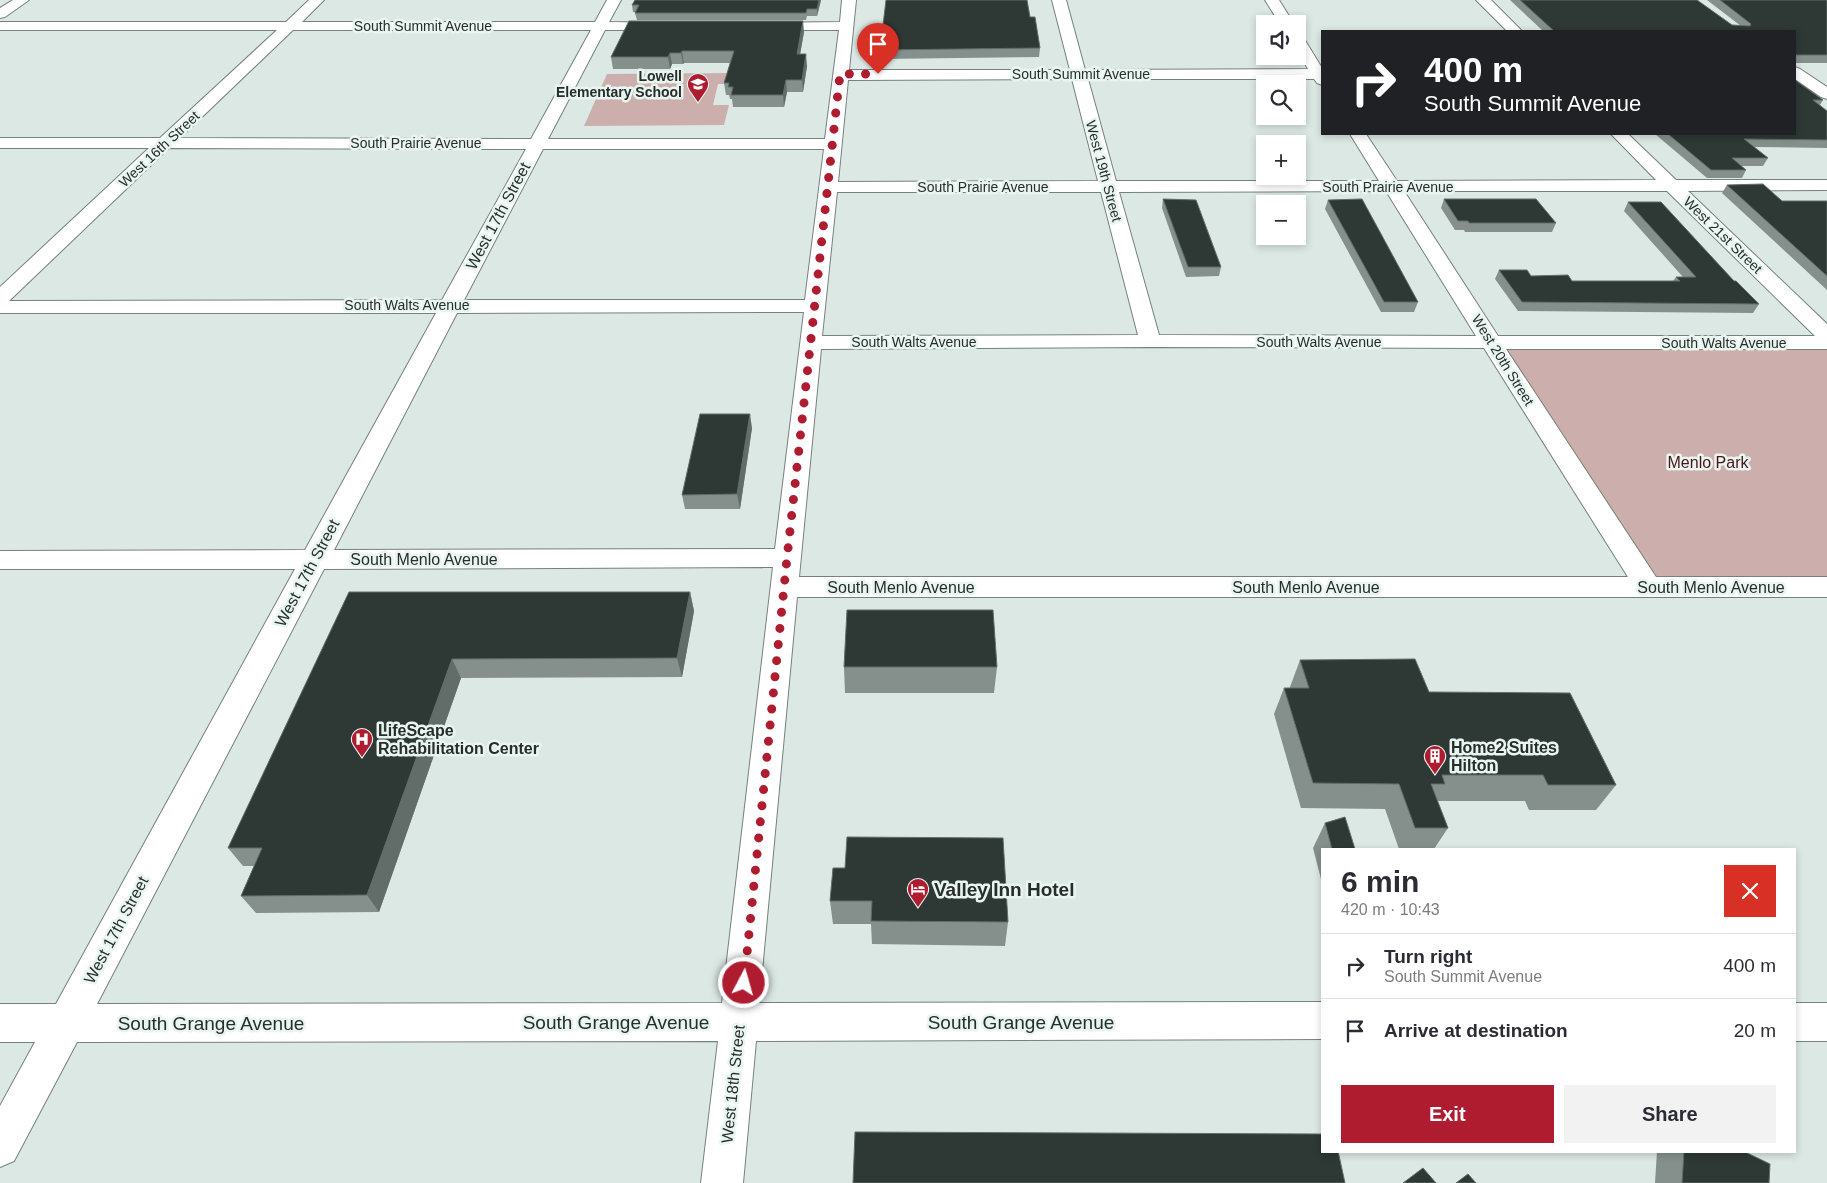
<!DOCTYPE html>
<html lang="en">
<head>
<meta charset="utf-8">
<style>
	:root { --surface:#fff; --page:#f2f2f3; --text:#2b2b33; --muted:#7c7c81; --line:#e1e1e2; --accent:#af1c2f }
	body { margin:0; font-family:Arial,sans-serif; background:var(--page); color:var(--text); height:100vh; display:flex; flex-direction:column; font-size:19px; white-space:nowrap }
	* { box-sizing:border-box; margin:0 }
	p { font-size:16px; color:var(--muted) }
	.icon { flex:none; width:28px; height:28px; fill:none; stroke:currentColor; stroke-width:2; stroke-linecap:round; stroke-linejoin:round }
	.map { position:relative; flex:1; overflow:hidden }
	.side { position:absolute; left:1321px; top:848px; width:475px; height:305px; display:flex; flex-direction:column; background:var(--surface); border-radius:0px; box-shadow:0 2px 8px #0003 }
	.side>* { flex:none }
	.banner { position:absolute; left:1321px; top:30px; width:475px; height:105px; border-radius:0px; box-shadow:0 2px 8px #0003; background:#202124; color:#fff; overflow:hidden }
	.controls { position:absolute; left:1256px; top:15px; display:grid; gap:10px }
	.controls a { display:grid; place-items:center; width:50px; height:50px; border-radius:0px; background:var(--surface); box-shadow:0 2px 8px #0003; font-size:25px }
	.pin { position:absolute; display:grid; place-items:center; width:42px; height:42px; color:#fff; margin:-51px -21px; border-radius:50% 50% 50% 0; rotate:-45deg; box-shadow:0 0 5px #0007 }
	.pin .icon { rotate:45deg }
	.me { position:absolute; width:55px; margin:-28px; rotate:6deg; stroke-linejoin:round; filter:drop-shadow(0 0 4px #0008) }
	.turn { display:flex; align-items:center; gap:18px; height:105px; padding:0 20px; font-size:22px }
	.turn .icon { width:65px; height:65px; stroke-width:2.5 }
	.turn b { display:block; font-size:35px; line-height:42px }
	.round { display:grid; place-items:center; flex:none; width:52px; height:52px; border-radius:0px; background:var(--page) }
	.summary { display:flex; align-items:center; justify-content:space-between; height:85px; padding:0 20px }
	h1 { font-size:30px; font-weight:800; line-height:38px }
	.button { display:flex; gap:10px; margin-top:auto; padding:10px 20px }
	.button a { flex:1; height:58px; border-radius:0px; background:var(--accent); color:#fff; font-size:20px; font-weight:800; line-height:58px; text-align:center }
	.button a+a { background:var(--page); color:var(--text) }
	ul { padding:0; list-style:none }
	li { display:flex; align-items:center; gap:15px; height:65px; padding:0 20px; border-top:1px solid var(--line) }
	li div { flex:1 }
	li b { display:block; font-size:19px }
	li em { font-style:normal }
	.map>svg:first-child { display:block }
	.green { fill:#ccafad }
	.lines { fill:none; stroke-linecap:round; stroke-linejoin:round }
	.minor-casing { stroke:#76807d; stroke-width:2 }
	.minor { fill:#fff; fill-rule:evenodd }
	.wall { fill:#85908c }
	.shaded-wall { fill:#626d69 }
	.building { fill:#2e3834; stroke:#626d69 }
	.route { stroke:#af1c2f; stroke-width:9; stroke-dasharray:0 16.2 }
	.labels { text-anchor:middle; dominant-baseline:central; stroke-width:5; stroke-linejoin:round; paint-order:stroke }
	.far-street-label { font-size:14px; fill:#282d2b; stroke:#e9f5f1 }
	.far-poi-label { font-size:14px; font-weight:bold; fill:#282d2b; stroke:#e9f5f1; text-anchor:end }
	.street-label { font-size:16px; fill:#282d2b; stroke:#e9f5f1 }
	.park-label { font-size:16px; fill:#4b1417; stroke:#e9f5f1 }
	.poi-label { font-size:16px; font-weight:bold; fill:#282d2b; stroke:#e9f5f1; text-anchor:start }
	.near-poi-label { font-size:19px; font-weight:bold; fill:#282d2b; stroke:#e9f5f1; text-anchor:start }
	.near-street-label { font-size:19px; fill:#282d2b; stroke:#e9f5f1 }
</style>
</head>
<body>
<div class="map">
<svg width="1827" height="1183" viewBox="0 0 1827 1183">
	<rect width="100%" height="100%" fill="#dce8e4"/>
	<!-- green -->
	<path class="green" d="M727 73 724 84H718L713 105H729L724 125 584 126 607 74Z
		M1492 343H1827V587H1648Z"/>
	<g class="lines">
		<!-- minor casing -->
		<g class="minor-casing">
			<path id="minor" d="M13 0H29L5 17 0 18V8Z
				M309 0H324L302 22H595L607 0H621L609 22 669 23 671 26 669 29 664 30H605L548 139H825L839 30H767L762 29 760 26 762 23 840 22 842 0H856L849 70H1070L1052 0H1066L1085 70 1308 69 1298 51V36L1303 37 1322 68V85L1317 83 1314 79H1088L1116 181H1379L1350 134H1366L1397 181 1656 180 1611 134H1628L1676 180H1827V190L1688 191 1827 324V349H1506L1656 577H1827V597H797L759 1003 1322 1002V1039L756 1041 743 1183H701L718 1041 77 1042 14 1161 0 1167V1106L35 1042H0V1004H56L295 569H0V551L305 550 436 313H0V287L149 148H0V138H160L277 30H0V22H286ZM293 30H591L531 139 180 138ZM1072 79 1098 181 838 182 848 80ZM169 148 526 149 442 300 9 301ZM543 149H824L805 300H464ZM1386 191 1476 336 1159 335 1119 192ZM1404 191H1667L1815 336H1498ZM837 192H1101L1138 335 822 336ZM804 312 775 549 334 550 457 313ZM1150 347 1484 348 1628 577H799L821 349ZM773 567 722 1003 97 1004 324 569Z
				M1265 0H1279L1294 24H1280Z
				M1476 0H1491L1522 31H1507Z
				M1795 67 1800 69 1827 87V99L1821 97 1795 79Z
				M1795 1003H1827V1041H1795Z"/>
		</g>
		<!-- minor -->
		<use href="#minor" class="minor"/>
	</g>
	<!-- wall -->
	<path class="wall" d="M821 0 817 16H807L806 20H637L635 13 636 12H633L632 5Z
		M1510 0H1697L1732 25 1741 26 1707 0H1827V63H1795V31H1543Z
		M1030 17 1040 48 1039 57 880 59V50L883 25Z
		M804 32 800 54 807 66 803 92H787L784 107H733L732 99H730L729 95H726L724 83 730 63H684L683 64H672L670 69H613L611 57Z
		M1795 80 1823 100 1820 105 1827 111V148L1754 147 1768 158 1763 166H1741L1746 170 1742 178H1707L1655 134H1795Z
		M1727 185 1782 201H1827V290L1722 193Z
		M1163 199 1221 267 1219 276 1186 277 1162 208Z
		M1444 199 1556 223 1552 232H1465L1464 230H1455L1441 208Z
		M1328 200 1418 302 1414 312H1381L1325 209Z
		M1628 202 1734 281 1759 304 1753 313 1518 311 1495 279 1499 270 1531 276 1572 281H1673L1676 277H1683L1624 211Z
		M752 428 740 509H685L682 495Z
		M349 592H690L694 611 682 677 461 678 379 912 256 913 241 896 254 866H243L228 848Z
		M1300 660 1429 692 1616 785 1596 810H1529L1525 801H1437L1448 828 1434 849H1399L1385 809 1301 808 1274 714 1284 688H1290V687Z
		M844 667H997L994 693H845Z
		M1325 823 1355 849H1322V883L1313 848Z
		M833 868 1008 922 1005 946 872 944 871 924H833L830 901Z
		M1657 1151H1743L1769 1183H1655Z"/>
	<!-- shaded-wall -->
	<path class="shaded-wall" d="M819 0H821L817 16V9Z
		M803 21 804 32 798 66 797 54Z
		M682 51 684 63 683 64 681 53Z
		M670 53 672 64 670 69 668 57Z
		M806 54 807 66 803 92 802 80Z
		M786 80 787 92 784 107 783 95Z
		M750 414 752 428 740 509 737 494Z
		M690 592 694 611 682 677 677 658Z
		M452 659 461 678 379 912 367 895Z"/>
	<!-- building -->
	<path class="building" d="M635 0H819L817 9H807L806 13H635L639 5H632Z
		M886 0H1027L1030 17H1035L1040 48 880 50 881 25H883Z
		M1520 0H1697L1732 25 1750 26 1751 24 1720 0H1827V55H1795V31H1554Z
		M629 21H803L797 54H806L802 80H786L783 95H731L733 87H728L729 83H724L734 51H682L681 53H670L668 57H611Z
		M1795 80 1823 100H1813L1827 111V140L1744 139 1768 158H1732L1746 170H1711L1668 134H1795Z
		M1763 184 1782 201H1827V276L1727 185Z
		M1163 199 1196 200 1221 267H1188Z
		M1362 199 1418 302H1384L1328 200Z
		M1444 199H1536L1556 223H1469L1468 221H1458Z
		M1628 202H1661L1734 281H1736L1759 304 1522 302 1499 270H1527L1531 276 1568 275 1572 281H1680L1676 277H1696Z
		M700 414H750L737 494 682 495Z
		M349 592H690L677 658 452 659 367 895 241 896 262 848H228Z
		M847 610H993L997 667H844Z
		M1415 659 1429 692 1570 693 1616 785H1548L1543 775H1442L1445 784H1431L1448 828H1415L1399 784 1313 783 1284 688H1309L1300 660Z
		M1345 817 1355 849H1332L1325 823Z
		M847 837 1003 838 1008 922 871 921 872 901H830L833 868H845Z
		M855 1132 1322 1134V1151H1338L1345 1183H853Z
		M1684 1151H1743L1770 1164 1769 1183H1682Z
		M1423 1168 1436 1183H1403Z
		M1468 1174 1476 1183H1456Z"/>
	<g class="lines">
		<!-- route -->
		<path class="route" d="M744 983 787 558 840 74H878"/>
	</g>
	<!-- icons -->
	<defs>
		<g id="school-pin" transform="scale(1.125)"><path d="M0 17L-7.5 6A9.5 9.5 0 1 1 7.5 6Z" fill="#af1c2f" stroke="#e9f5f1"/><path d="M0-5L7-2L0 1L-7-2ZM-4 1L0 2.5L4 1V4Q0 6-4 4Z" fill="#fff"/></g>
		<g id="hospital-pin" transform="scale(1.125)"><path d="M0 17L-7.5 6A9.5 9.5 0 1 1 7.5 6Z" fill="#af1c2f" stroke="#e9f5f1"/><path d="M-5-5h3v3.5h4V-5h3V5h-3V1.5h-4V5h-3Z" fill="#fff"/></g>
		<g id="building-pin" transform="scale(1.125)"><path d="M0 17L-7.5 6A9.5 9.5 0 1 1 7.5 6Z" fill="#af1c2f" stroke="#e9f5f1"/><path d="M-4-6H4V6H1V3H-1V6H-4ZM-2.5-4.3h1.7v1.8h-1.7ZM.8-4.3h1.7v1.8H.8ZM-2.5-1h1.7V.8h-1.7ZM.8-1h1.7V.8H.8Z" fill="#fff"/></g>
		<g id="hotel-pin" transform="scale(1.125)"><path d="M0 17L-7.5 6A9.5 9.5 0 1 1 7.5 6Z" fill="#af1c2f" stroke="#e9f5f1"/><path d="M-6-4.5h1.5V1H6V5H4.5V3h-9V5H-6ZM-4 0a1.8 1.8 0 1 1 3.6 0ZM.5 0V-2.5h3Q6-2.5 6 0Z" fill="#fff"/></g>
	</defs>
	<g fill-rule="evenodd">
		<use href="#school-pin" x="698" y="84"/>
		<use href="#hospital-pin" x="362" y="739"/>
		<use href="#building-pin" x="1435" y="756"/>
		<use href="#hotel-pin" x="918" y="889"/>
	</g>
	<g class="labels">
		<!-- far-street labels -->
		<g class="far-street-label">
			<text x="423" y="26">South Summit Avenue</text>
			<text x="1081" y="74">South Summit Avenue</text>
			<text x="416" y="143">South Prairie Avenue</text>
			<text transform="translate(159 149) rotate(-43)">West 16th Street</text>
			<text transform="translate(1104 171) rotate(75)">West 19th Street</text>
			<text x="983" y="187">South Prairie Avenue</text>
			<text x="1388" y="187">South Prairie Avenue</text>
			<text transform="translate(1723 235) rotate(44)">West 21st Street</text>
			<text x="407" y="305">South Walts Avenue</text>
			<text x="914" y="342">South Walts Avenue</text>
			<text x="1319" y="342">South Walts Avenue</text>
			<text x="1724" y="343">South Walts Avenue</text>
			<text transform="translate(1503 360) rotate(58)">West 20th Street</text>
		</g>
		<!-- far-poi labels -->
		<g class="far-poi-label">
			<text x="682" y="76">Lowell<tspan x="682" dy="16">Elementary School</tspan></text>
		</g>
		<!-- street labels -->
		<g class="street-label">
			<text transform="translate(498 216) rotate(-62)">West 17th Street</text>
			<text x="424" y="559">South Menlo Avenue</text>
			<text transform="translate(307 573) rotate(-62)">West 17th Street</text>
			<text x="901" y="587">South Menlo Avenue</text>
			<text x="1306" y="587">South Menlo Avenue</text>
			<text x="1711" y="587">South Menlo Avenue</text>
			<text transform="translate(116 930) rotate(-62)">West 17th Street</text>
			<text transform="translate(733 1084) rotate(-84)">West 18th Street</text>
		</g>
		<!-- park labels -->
		<g class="park-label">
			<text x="1708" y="462">Menlo Park</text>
		</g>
		<!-- poi labels -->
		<g class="poi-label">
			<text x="378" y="730">LifeScape<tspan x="378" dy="18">Rehabilitation Center</tspan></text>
			<text x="1451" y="747">Home2 Suites<tspan x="1451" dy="18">Hilton</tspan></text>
		</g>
		<!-- near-poi labels -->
		<g class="near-poi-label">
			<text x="934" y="889">Valley Inn Hotel</text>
		</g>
		<!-- near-street labels -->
		<g class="near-street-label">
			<text x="616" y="1022">South Grange Avenue</text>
			<text x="1021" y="1022">South Grange Avenue</text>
			<text x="211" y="1023">South Grange Avenue</text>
		</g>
	</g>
</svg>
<div class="controls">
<a><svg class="icon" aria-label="sound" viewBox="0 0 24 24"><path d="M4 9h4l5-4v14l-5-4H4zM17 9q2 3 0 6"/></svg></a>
<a><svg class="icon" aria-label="search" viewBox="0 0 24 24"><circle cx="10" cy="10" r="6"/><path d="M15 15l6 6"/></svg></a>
<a>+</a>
<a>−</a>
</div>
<div class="pin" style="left:878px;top:74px;background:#d93025"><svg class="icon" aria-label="arrive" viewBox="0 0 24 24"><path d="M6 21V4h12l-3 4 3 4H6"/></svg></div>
<svg class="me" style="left:744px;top:983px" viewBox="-20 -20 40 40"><circle r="17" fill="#af1c2f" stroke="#fff" stroke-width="3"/><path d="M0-11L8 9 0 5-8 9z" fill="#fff"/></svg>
<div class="banner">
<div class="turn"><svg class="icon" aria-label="right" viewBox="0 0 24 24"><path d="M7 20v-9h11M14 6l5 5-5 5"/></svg><div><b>400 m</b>South Summit Avenue</div></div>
</div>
<section class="side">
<div class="summary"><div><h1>6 min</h1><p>420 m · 10:43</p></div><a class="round" style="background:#d93025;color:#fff"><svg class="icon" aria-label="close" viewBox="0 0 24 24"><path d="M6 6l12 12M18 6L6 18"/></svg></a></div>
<ul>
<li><svg class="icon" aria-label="right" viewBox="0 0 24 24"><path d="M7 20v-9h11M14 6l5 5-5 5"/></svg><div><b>Turn right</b><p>South Summit Avenue</p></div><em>400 m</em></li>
<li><svg class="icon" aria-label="arrive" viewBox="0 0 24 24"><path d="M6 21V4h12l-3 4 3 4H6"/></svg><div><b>Arrive at destination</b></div><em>20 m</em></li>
</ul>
<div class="button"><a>Exit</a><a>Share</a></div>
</section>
</div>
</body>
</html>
